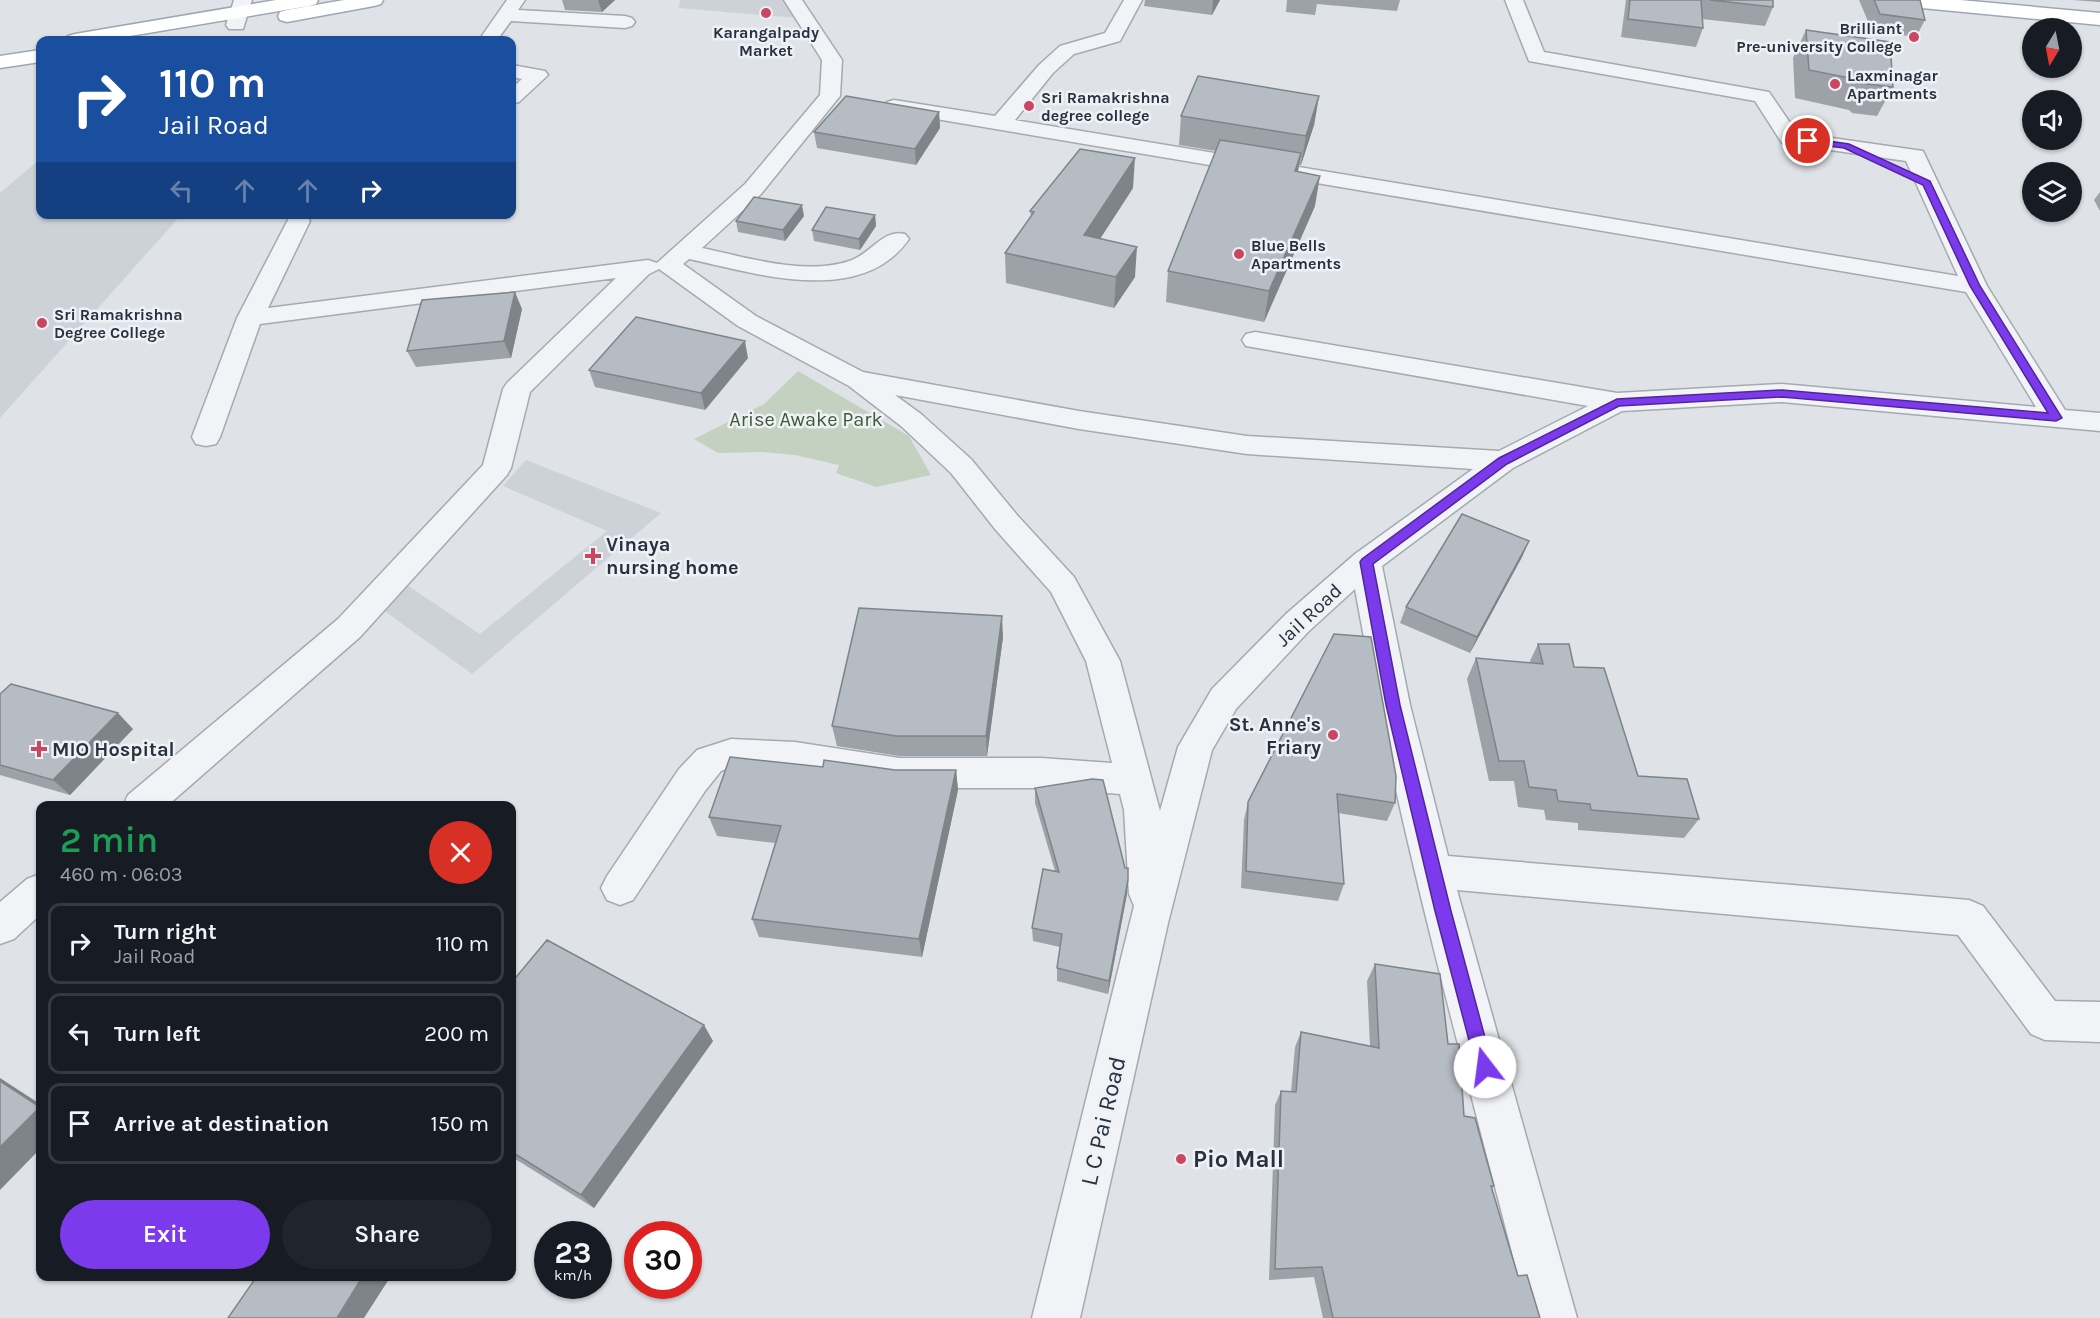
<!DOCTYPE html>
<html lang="en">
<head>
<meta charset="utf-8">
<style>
	:root { --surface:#171b24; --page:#20242c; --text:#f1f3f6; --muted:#9ea1a6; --line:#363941; --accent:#7c3aed }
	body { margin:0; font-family:Karla,sans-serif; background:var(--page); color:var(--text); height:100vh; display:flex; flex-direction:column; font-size:22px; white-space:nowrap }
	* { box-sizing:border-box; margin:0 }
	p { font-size:20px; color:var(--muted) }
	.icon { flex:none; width:33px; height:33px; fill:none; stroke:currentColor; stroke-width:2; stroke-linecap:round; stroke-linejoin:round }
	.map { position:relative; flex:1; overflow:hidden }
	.details { position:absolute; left:36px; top:801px; width:480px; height:480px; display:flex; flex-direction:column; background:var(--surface); border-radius:12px; box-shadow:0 2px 4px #0004 }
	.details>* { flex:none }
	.hud { position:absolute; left:36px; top:36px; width:480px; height:183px; border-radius:12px; box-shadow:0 2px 4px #0004; background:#1a4fa0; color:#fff; overflow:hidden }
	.needle { width:39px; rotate:190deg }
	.buttons { position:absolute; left:2022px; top:18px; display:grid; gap:12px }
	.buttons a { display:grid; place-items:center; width:60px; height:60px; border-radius:50%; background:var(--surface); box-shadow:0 2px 4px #0004; font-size:30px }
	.speed { position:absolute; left:534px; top:1221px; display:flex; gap:12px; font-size:30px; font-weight:700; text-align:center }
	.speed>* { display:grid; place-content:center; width:78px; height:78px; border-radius:50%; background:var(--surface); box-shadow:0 2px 4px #0004; line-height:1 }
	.speed small { font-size:15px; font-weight:400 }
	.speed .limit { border:9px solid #d22; background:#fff; color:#111 }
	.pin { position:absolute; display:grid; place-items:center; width:51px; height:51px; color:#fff; margin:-26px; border:3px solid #fff; border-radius:50%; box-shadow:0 2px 6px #0007 }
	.me { position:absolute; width:66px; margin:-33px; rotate:345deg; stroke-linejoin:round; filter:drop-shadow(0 0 4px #0008) }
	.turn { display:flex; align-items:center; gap:21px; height:126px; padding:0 24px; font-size:27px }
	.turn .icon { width:78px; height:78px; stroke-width:2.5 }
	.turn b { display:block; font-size:42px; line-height:51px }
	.lanes { display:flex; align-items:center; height:57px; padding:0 24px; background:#0003; justify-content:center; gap:30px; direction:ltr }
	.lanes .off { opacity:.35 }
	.round { display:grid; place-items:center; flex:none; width:63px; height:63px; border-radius:32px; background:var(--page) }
	.overview { display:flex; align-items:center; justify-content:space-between; height:102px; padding:0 24px }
	h1 { font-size:36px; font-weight:600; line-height:45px; color:#1e9e55 }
	.action { display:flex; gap:12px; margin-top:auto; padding:12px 24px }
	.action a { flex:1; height:69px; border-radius:36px; background:var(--accent); color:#fff; font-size:24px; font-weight:600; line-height:69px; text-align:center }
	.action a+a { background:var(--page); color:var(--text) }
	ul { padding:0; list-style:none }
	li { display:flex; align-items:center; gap:18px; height:81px; margin:0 12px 9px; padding:0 12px; border:3px solid var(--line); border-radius:12px }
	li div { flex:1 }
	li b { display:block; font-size:22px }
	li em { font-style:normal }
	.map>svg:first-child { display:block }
	.built { fill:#cdd2d9 }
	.green { fill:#c5d1c0 }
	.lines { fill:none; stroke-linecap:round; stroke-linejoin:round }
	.minor-casing { stroke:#a4aab1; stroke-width:3 }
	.major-casing { stroke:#9ea7b3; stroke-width:3 }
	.minor { fill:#f1f3f6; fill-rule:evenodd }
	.major { fill:#fff; fill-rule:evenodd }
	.wall { fill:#9da2a9 }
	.shaded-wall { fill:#7f8489 }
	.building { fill:#b6bcc4; stroke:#7f8489; stroke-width:1.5 }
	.route { fill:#7c3aed; stroke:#51269a; stroke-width:1.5 }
	.poi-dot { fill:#c94761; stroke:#eef1f5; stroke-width:2 }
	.labels { text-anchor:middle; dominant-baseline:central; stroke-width:5; stroke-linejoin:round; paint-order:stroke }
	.far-poi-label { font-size:16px; font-weight:bold; fill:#28313e; stroke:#eef1f5; text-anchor:start }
	.park-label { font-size:20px; fill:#3e5936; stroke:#eef1f5 }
	.poi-label { font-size:20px; font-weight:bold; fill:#28313e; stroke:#eef1f5; text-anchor:start }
	.street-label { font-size:20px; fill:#28313e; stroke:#eef1f5 }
	.near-street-label { font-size:24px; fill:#28313e; stroke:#eef1f5 }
	.near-poi-label { font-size:24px; font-weight:bold; fill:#28313e; stroke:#eef1f5; text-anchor:start }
</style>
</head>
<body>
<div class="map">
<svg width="2100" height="1318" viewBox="0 0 2100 1318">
	<rect width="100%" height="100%" fill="#dfe3e7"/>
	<!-- built -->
	<path class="built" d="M680 0H785L798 18 679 8Z
		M40 159V214L181 215 0 418V193Z
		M526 460 661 513 472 674 376 605 401 581 480 634 607 531 503 486Z"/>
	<!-- green -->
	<path class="green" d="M798 371 909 436 931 475 876 487 836 473 839 465 795 455 762 452 718 453 694 439 764 404Z"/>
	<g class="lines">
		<!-- minor casing -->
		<g class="minor-casing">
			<path id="minor" d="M234 0H252L243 29H229L226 25Z
				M507 0H525L518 10 625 16 632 18 635 22 632 26 625 28 511 21 497 40H479Z
				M784 0H802L842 60 840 96 761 194 702 248C745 257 806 276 849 261 870 255 883 228 905 234L909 239C861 308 755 273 689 259L683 264 756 316 863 372 1079 411 1247 436 1499 451 1588 406 1246 346 1242 340 1246 334 1255 332 1617 393 1782 384 2036 407 1966 292 894 112 887 110 884 106 887 102 894 100 995 116 1039 65 1060 46 1105 33 1124 0H1142L1120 41 1074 54 1053 73 1015 120 1958 276 1906 161 1782 143 1755 101 1529 61 1505 0H1523L1544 52 1769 92 1797 133 1923 151 1987 286 2065 410 2100 413V431L1782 402 1622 411 1513 468 1382 566 1410 705 1448 856 1969 900 1983 906 2055 1001 2100 1002V1042L2045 1040 2031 1034 1958 935 1457 890 1577 1318H1529C1467 1076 1399 835 1355 589L1308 632 1236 709 1212 750 1168 923 1080 1318H1032L1134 906 1129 894 1124 810 1120 794 1041 788H899L795 772 731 767 721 771 705 791 633 900 620 905 607 900 601 888 607 876 679 769 697 750 731 739 795 742 899 758H1041L1112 763 1086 661 1051 592 995 529 951 473 901 426 849 386 738 326 659 269 649 274 530 392 511 468 507 475 360 637 167 806H123L128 795 338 619 483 465 503 389 507 383 616 278 260 324 220 437 216 444 206 446 196 444 192 437 237 318 290 216H306L310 221 268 308 648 260 657 263 745 184 820 95 822 60ZM895 395 1079 429 1247 454 1473 469 1355 554 1286 614 1212 689 1178 747 1160 811 1120 661 1074 577 1017 515 971 459 921 414Z
				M512 65 545 71 548 75 519 102 512 104V88L522 79 512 77Z
				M40 874V915L14 939 0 944V902L27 879Z"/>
		</g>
		<!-- major casing -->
		<g class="major-casing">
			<path id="major" d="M276 0H318L316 4 309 6 106 40H65L68 36 75 34Z
				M344 0H383L381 4 374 6 287 22 280 20 278 16 280 12 287 10Z
				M1892 0H1960L2100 13V25L1901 6 1894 4Z
				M40 50V62L0 68V56Z"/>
		</g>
		<!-- minor -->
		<use href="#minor" class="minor"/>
		<!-- major -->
		<use href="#major" class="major"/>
	</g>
	<!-- wall -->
	<path class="wall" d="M562 0H615L602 12 565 10Z
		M1145 0H1220L1212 15 1144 6Z
		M1287 0H1400L1397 11 1317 4 1315 15 1286 12Z
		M1626 0H1773V7L1765 26 1702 19 1703 28 1696 47 1621 37Z
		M1859 0H1920L1925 20 1916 37 1872 31Z
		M2072 0H2100V2Z
		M1806 30 1893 87 1877 116 1852 113 1849 110 1795 98 1793 58Z
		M1319 96 1314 125 1301 165H1299L1298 172 1315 206 1264 322 1166 302 1168 271 1216 151 1179 145 1181 116Z
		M939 112 940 128 916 165 817 148 814 132Z
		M1133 188 1100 239 1135 277 1114 308 1006 283 1005 253 1031 216 1030 211Z
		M2100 192V211L2094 200Z
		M875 215 876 226 860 250 814 241 812 230Z
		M804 216 785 241 738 232 736 221Z
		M522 309 511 358 416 367 407 351Z
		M748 358 705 410 595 387 589 370Z
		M1529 541 1522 557 1470 653 1400 623 1406 607Z
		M1334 634 1395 803 1387 821 1338 813 1344 884 1338 901 1241 888 1244 820 1248 802Z
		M1003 637 987 756H899L837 746 832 726Z
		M1538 644 1574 667 1638 776 1699 819 1684 838 1578 830V823L1546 820 1544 810 1518 807 1514 781H1489L1467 679 1476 658 1529 663Z
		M0 694 133 729 70 795 0 775Z
		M823 767 895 770H956L958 790 922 957 759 937 752 919 775 843 717 836 709 817Z
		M1035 788 1127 894 1108 994 1057 981V968L1060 947 1033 941 1032 928 1055 871 1035 803Z
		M1375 964 1448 1044 1464 1116 1494 1186 1492 1188 1518 1276 1540 1318H1323L1314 1277 1269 1280 1275 1105 1281 1091 1291 1092 1295 1047 1301 1032 1370 1046 1367 981Z
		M512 982 713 1041 594 1208 512 1157Z"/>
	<!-- shaded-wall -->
	<path class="shaded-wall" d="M598 0H615L602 12Z
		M1213 0H1220L1212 15Z
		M1319 96 1314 125 1301 165 1306 136Z
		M939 112 940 128 916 165 915 149Z
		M1301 153 1296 182 1295 171Z
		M1135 158 1133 188 1083 265 1084 235Z
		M1320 176 1315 206 1264 322 1269 291Z
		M802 205 804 216 785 241 783 230Z
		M875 215 876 226 860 250 859 239Z
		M1137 247 1135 277 1114 308 1116 277Z
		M515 292 522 309 511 358 504 341Z
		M745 341 748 358 705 410 701 393Z
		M1529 541 1522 557 1470 653 1477 637Z
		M1002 616 1003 637 987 756 986 736Z
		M118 713 133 729 70 795 53 780Z
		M956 770 958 790 922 957 919 939Z
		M1128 880 1127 894 1108 994 1109 981Z
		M704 1025 713 1041 594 1208 581 1195Z
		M0 1078 40 1104V1149L0 1190Z
		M363 1276H391L364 1318H337Z"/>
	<!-- building -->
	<path class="building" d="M1630 0H1701L1703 28 1628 19Z
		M1710 0H1773V7Z
		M1874 0H1920L1925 20 1880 14Z
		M1806 30 1890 42 1893 87 1867 84 1864 81 1809 70Z
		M1198 76 1319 96 1306 136 1181 116Z
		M846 96 939 112 915 149 814 132Z
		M1220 140 1301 153 1295 171 1320 176 1269 291 1168 271Z
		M1080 149 1135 158 1084 235 1137 247 1116 277 1005 253 1034 212 1030 211Z
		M754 197 802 205 783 230 736 221Z
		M826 207 875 215 859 239 812 230Z
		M515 292 504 341 407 351 422 300Z
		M636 317 745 341 701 393 589 370Z
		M1462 514 1529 541 1477 637 1406 607Z
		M859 608 1002 616 986 736H896L832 726Z
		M1334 634 1371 637 1396 776 1395 803 1337 794 1344 884 1246 871 1248 802Z
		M1538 644H1569L1574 667 1604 668 1638 776 1687 779 1699 819 1591 810 1590 804 1558 801 1556 790 1529 787 1524 761H1499L1476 658 1543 664Z
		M11 684 118 713 53 780 0 765V694Z
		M730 757 823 767 824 760 895 770H956L919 939 752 919 781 826 709 817Z
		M1092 779 1103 780 1125 868H1128V880L1109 981 1057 968 1062 934 1032 928 1043 869 1059 872 1035 788Z
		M547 940 704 1025 581 1195 512 1152V982Z
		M1375 964 1440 974 1448 1044H1459L1464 1116 1475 1118 1494 1186H1491L1518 1276 1527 1275 1540 1318H1333L1322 1267 1275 1269 1281 1091 1296 1092 1301 1032 1379 1048Z
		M0 1081 40 1107 0 1147Z
		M257 1276H363L337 1318H228Z"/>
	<!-- route -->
	<path class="route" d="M1808 138 1849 144 1930 181 1980 286 2062 418 2056 421 1782 397 1619 406 1507 464 1373 564 1400 705 1451 911 1493 1067 1491 1073 1485 1076 1479 1073 1476 1067 1435 911 1386 705 1360 562 1362 559 1499 458 1617 399 1782 390 2048 413 1970 286 1923 185 1844 148 1805 143 1804 141Z"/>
	<!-- markers -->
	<g class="poi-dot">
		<circle cx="766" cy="13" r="6"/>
		<circle cx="1914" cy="37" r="6"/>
		<circle cx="1835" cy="84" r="6"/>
		<circle cx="1029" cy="106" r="6"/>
		<circle cx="1239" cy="254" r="6"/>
		<circle cx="42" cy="323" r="6"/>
		<path d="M590 547h6v6h6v6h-6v6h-6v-6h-6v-6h6z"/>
		<circle cx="1333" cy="735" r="6"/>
		<path d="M36 740h6v6h6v6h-6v6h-6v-6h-6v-6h6z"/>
		<circle cx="1181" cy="1159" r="6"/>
	</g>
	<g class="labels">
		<!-- far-poi labels -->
		<g class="far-poi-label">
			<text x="1902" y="28" text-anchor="end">Brilliant<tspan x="1902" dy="18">Pre-university College</tspan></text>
			<text x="766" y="32" text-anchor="middle">Karangalpady<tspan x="766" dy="18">Market</tspan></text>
			<text x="1847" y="75">Laxminagar<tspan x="1847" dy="18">Apartments</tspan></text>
			<text x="1041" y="97">Sri Ramakrishna<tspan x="1041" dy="18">degree college</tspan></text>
			<text x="1251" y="245">Blue Bells<tspan x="1251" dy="18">Apartments</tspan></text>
			<text x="54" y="314">Sri Ramakrishna<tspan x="54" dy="18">Degree College</tspan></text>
		</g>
		<!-- park labels -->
		<g class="park-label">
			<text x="806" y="419">Arise Awake Park</text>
		</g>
		<!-- poi labels -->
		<g class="poi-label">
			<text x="606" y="544">Vinaya<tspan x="606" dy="23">nursing home</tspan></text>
			<text x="1321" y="724" text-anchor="end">St. Anne's<tspan x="1321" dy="23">Friary</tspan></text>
			<text x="52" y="749">MIO Hospital</text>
		</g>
		<!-- street labels -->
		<g class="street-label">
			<text transform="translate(1309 615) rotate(-43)">Jail Road</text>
		</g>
		<!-- near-street labels -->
		<g class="near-street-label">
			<text transform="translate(1103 1121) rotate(-77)">L C Pai Road</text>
		</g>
		<!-- near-poi labels -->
		<g class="near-poi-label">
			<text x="1193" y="1159">Pio Mall</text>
		</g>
	</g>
</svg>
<div class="buttons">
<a><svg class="needle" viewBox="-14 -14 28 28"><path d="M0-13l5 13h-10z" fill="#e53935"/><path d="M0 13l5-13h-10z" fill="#9ea1a6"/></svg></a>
<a><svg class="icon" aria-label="sound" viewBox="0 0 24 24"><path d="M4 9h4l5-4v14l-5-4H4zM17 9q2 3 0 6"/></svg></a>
<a><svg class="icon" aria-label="layers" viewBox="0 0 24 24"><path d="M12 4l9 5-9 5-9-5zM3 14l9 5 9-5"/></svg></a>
</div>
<div class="speed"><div>23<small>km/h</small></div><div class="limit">30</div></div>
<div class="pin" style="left:1808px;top:141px;background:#d93025"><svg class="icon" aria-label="arrive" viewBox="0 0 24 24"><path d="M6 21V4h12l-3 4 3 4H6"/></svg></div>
<svg class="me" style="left:1485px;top:1067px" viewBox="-20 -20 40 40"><circle r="19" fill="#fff"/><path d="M0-13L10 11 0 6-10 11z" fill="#7c3aed"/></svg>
<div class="hud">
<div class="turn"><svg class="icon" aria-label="right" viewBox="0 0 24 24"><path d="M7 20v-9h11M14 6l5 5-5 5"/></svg><div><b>110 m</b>Jail Road</div></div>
<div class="lanes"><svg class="icon off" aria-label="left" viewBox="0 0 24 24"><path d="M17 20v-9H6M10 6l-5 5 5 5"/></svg><svg class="icon off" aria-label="ahead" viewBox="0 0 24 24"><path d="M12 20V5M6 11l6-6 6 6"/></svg><svg class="icon off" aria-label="ahead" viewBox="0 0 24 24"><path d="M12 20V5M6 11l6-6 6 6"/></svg><svg class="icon" aria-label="right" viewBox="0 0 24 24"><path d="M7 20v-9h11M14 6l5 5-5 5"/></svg></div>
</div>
<section class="details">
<div class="overview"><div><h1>2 min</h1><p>460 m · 06:03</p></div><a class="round" style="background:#d93025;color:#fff"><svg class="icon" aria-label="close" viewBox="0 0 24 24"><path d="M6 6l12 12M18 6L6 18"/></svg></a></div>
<ul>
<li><svg class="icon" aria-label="right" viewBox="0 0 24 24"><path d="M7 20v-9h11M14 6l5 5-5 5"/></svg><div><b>Turn right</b><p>Jail Road</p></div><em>110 m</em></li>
<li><svg class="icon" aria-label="left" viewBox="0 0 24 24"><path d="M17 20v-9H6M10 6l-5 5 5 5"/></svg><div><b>Turn left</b></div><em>200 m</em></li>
<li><svg class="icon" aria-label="arrive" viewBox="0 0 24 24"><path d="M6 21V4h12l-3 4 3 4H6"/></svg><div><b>Arrive at destination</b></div><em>150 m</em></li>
</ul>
<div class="action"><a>Exit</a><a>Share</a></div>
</section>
</div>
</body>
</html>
